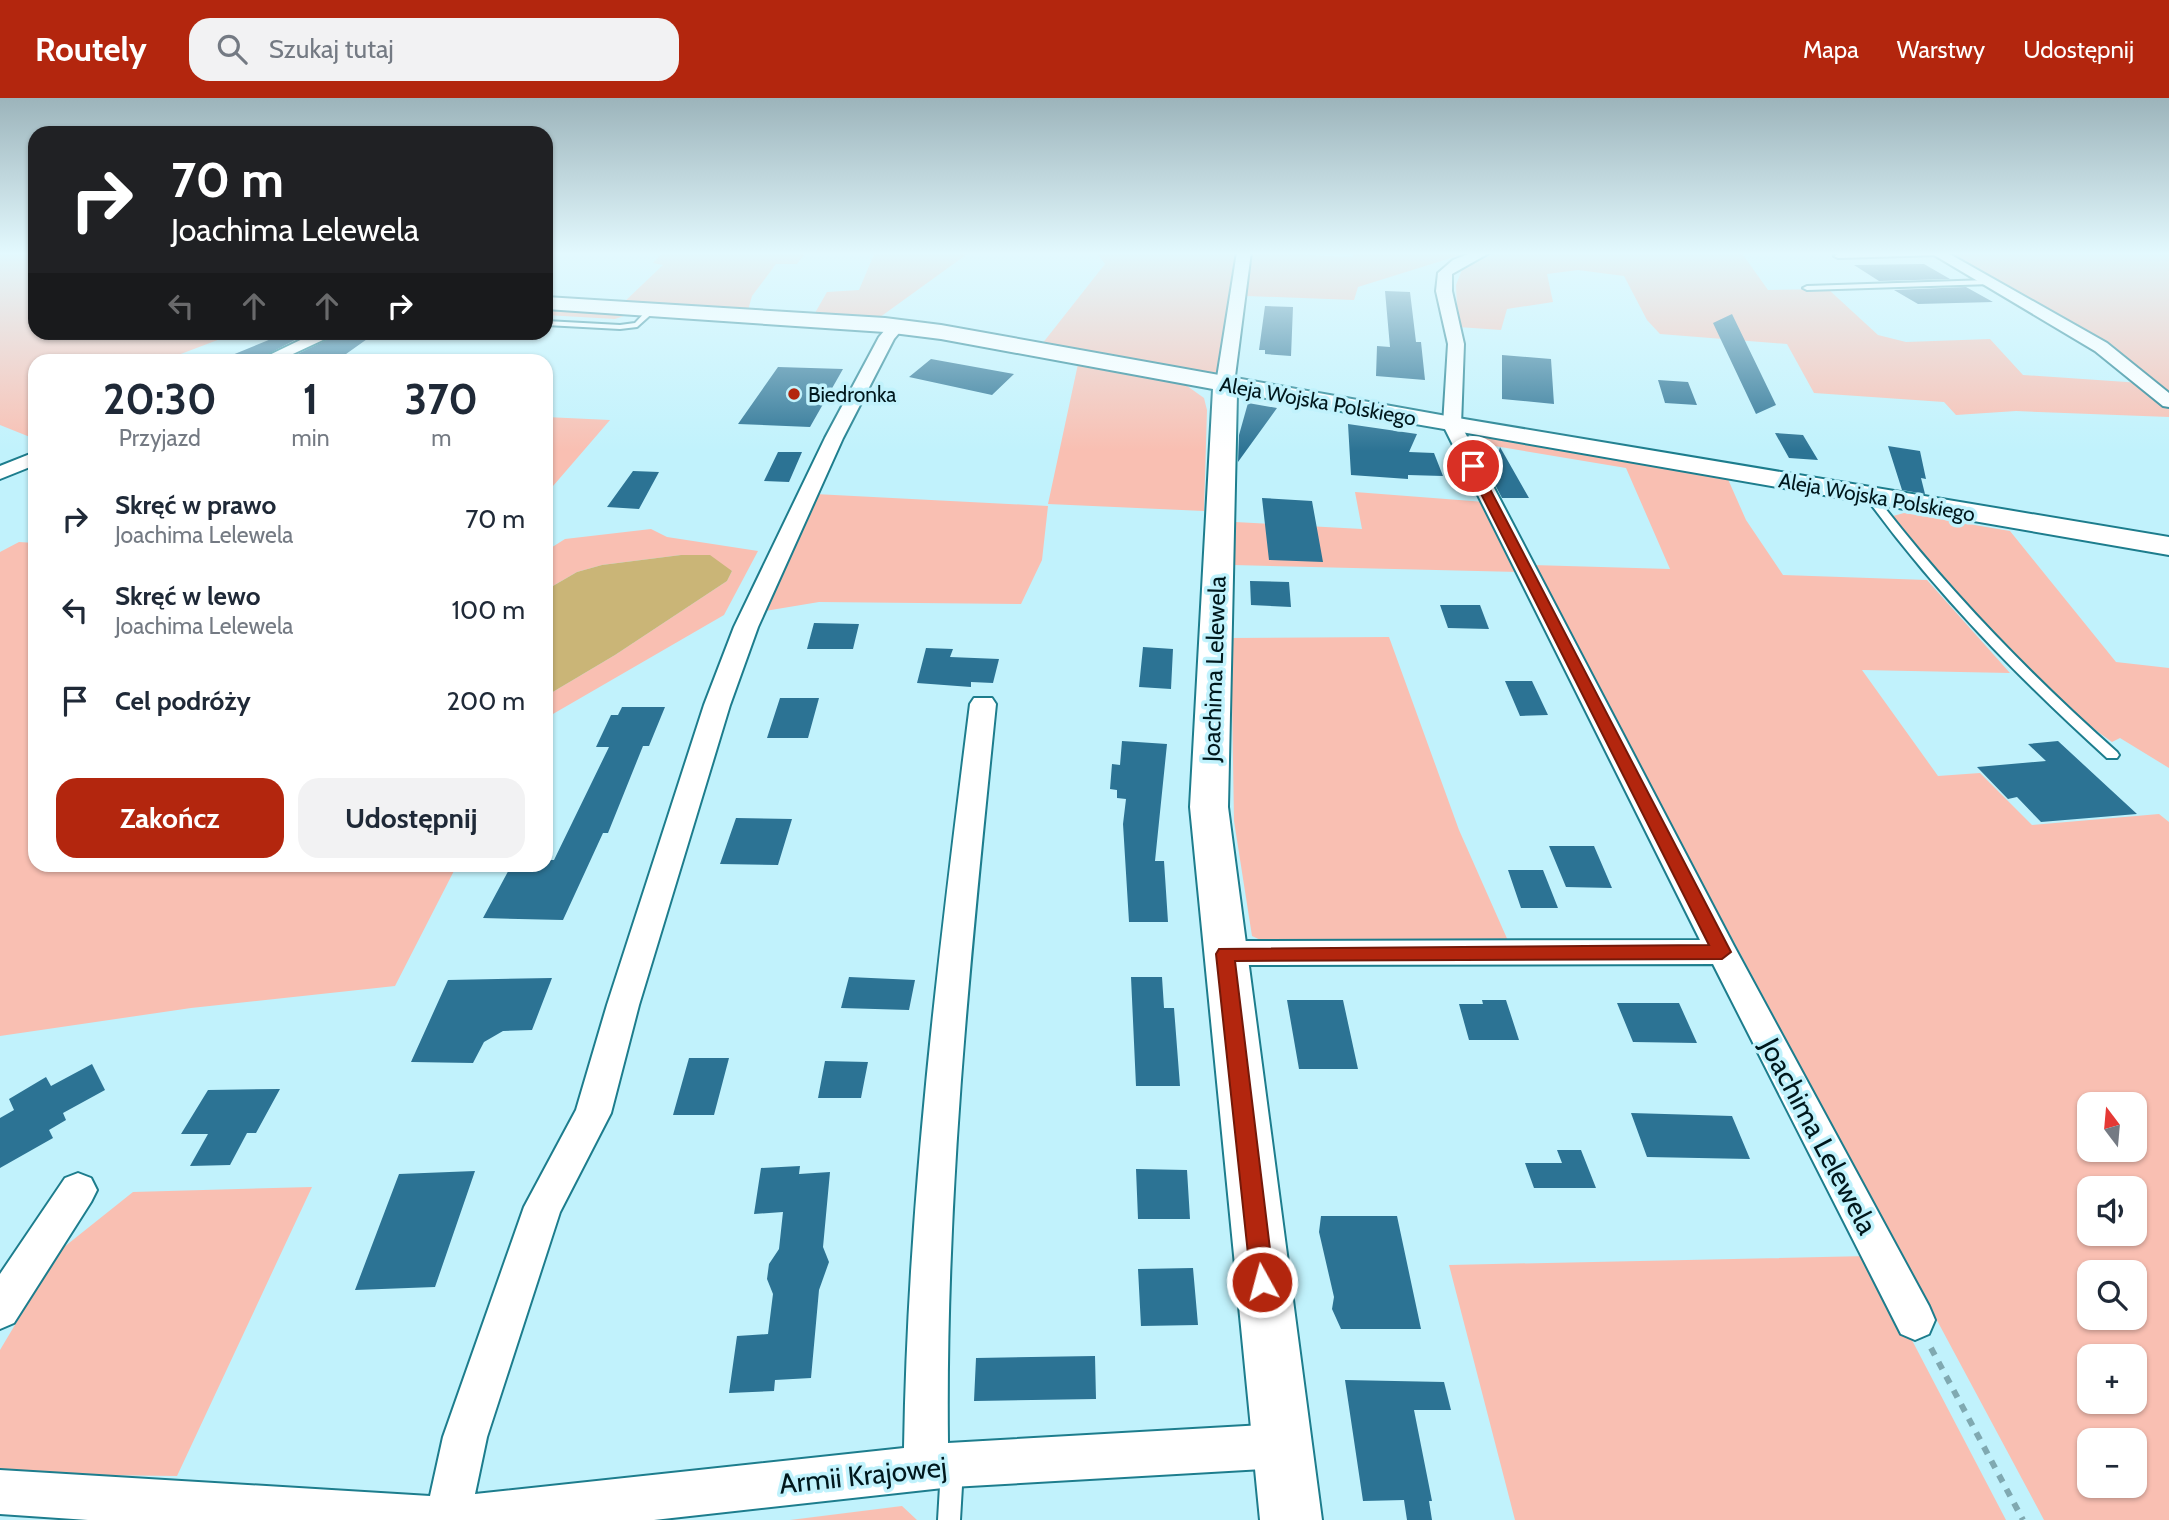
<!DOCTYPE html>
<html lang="pl">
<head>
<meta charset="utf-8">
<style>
	:root { --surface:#fff; --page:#f2f2f3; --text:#1f2937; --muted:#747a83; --accent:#b3260e }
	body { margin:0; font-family:Cabin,sans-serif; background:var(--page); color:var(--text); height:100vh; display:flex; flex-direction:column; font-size:26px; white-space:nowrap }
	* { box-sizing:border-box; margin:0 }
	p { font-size:23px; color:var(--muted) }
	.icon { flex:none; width:38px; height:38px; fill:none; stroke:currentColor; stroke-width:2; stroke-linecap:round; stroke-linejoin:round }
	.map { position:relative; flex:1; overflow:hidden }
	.sheet { position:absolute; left:28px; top:256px; width:525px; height:518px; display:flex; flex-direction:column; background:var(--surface); border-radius:21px; box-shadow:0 2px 5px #0004 }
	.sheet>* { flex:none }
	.hud { position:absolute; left:28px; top:28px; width:525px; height:214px; border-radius:21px; box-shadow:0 2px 5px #0004; background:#202124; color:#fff; overflow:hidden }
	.needle { width:46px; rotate:344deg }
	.tools { position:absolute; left:2077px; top:994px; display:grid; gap:14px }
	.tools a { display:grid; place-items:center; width:70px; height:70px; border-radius:14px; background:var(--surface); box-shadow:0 2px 5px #0004; font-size:35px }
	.pin { position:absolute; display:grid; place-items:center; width:60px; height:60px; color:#fff; margin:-30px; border:4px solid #fff; border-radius:50%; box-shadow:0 2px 7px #0007 }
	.me { position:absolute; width:77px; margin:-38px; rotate:353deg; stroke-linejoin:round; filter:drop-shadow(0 0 5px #0008) }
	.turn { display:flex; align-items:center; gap:24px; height:147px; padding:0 28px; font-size:32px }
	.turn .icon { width:91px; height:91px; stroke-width:2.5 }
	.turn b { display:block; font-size:49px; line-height:60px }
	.lanes { display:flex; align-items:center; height:66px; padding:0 28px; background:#0003; justify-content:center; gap:35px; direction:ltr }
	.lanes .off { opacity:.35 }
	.eta { display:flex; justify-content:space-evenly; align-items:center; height:119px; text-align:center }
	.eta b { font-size:42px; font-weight:800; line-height:49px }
	.action { display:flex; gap:14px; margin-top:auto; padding:14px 28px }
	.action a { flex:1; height:80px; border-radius:21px; background:var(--accent); color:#fff; font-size:28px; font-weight:800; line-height:80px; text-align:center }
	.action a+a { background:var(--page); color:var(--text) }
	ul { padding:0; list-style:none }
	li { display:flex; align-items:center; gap:21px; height:91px; padding:0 28px }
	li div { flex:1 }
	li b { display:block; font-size:26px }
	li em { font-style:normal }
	header { display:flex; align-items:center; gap:42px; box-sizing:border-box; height:98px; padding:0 35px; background:var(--accent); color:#fff }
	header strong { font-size:33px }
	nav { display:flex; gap:38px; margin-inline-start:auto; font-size:24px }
	.search { width:490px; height:63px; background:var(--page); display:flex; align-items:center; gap:18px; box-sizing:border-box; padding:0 24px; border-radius:21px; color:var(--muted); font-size:26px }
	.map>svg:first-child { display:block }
	.green { fill:#f9bfb2; fill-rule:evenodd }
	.water { fill:#cab577 }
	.building { fill:#2c7394 }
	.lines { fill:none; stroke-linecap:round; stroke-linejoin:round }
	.lane-casing { stroke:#1d7d8d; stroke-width:4 }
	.street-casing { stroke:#1d7d8d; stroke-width:4 }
	.secondary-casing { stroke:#1d7d8d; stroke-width:4 }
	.path { stroke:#80a9b1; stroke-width:6; stroke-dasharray:8 8; stroke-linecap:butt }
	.lane { fill:#fff; fill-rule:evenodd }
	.street { fill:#fff; fill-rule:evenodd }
	.secondary { fill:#fff; fill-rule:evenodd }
	.route { fill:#b3260e; stroke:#741909; stroke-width:2 }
	.poi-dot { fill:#b3260e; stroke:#c1f2fc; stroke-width:2.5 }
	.labels { text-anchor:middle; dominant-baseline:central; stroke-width:7; stroke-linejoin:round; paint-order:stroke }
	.far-poi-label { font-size:21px; fill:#00181d; stroke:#c1f2fc; text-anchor:start }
	.far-street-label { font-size:21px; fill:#00181d; stroke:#c1f2fc }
	.street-label { font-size:24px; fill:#00181d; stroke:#c1f2fc }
	.near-street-label { font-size:28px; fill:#00181d; stroke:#c1f2fc }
</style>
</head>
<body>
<header>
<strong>Routely</strong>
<div class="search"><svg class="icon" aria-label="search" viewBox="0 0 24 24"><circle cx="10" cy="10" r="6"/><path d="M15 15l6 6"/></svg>Szukaj tutaj</div>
<nav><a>Mapa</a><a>Warstwy</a><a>Udostępnij</a></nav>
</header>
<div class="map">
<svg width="2169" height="1422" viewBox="0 0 2169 1422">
	<rect width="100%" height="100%" fill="#c1f2fc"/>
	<!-- green -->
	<path class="green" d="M0 154H35V234L236 235 165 262H35V341L0 327Z
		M663 154H806L797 166H776L752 198 748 212 622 206 663 167 653 165Z
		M875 154H970L876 222 815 215 827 194 859 192Z
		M1035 154H1238L1226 277 1042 246 1105 166 1098 156Z
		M1249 154 1353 159 1354 154H1470L1358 189 1354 202 1247 198Z
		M1499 154H1741L1768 192 1828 191 1878 237 1906 244 1990 241 2023 277 2141 285 2169 310V319L2016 313 1956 317 1944 304 1814 295 1787 246 1660 236 1647 222 1624 178 1578 172 1547 176 1553 204 1507 211 1501 232 1458 229 1456 187 1463 169Z
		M1943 154H2169V300L2101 243Z
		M546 211 627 217 615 221 546 217Z
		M1078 266 1183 285 1204 300 1207 312 1204 413 1048 406Z
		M546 319 610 322 547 395H546Z
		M1475 335 1727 379 1746 422 1783 477 1927 482 2010 575 1862 572 1938 678 1980 675 2032 727 2159 716 2169 724V1422H2044L1532 467 1670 471 1626 370 1471 344ZM2090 1006H2135V1052H2090ZM2090 1090H2135V1136H2090ZM2090 1174H2135V1220H2090ZM2090 1258H2135V1304H2090ZM2090 1342H2135V1388H2090Z
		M1355 394 1485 404 1519 474 1233 467 1235 424 1362 431Z
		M815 396 1048 408 1042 462 1021 506 819 504 759 514Z
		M1904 415 2010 433 2116 564 2169 570V670L2120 640 2112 644C2069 614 2033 577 1997 539 1960 501 1923 463 1893 418Z
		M651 431 667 439 758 453 724 517 546 620V598L615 557 727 483 732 473 681 457 602 467 577 474 546 492V453L565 441Z
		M19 444 35 445V766L457 767 395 888 191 910 0 938V454Z
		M1389 539 1459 732 1509 845H1267L1252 838 1234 723 1231 540Z
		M312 1089 177 1378 0 1376V1252L59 1153 133 1094Z
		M1868 1158 2006 1422H1515L1449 1167Z
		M902 1408 917 1422H790Z"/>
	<!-- water -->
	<path class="water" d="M681 457H710L732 473 727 483 615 557 546 598V492L577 474 602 467Z"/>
	<!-- building -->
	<path class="building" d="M1924 166 1950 181 1879 183 1854 167Z
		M1966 189 1993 204 1918 206 1894 192Z
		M1385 193 1410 194 1416 244H1421L1425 282 1376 278 1377 248 1390 249Z
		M1265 208 1293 209 1291 258 1265 256V252H1259Z
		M1732 216 1776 307 1756 316 1713 225Z
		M288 234H310L257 262H220Z
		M343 234H377L339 261 285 262Z
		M1502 257 1551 261 1554 306 1502 301Z
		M931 261 1014 276 992 297 909 279Z
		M778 269 843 271 810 329 738 326Z
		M1658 282 1688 284 1697 307 1665 305Z
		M1248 305 1277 310 1238 364 1239 337Z
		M1348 326 1417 336 1409 354 1434 355 1443 378 1408 377V381L1351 377Z
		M1775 335 1803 337 1818 362 1789 360Z
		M1888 348 1920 353 1926 381 1921 380 1925 396 1902 392Z
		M1500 349 1529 400H1502L1491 379Z
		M778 354H802L789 384 764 383Z
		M633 373 659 374 639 411 607 409Z
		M1262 400 1312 403 1323 464 1269 462Z
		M1250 483 1289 484 1291 509 1251 507Z
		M1440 507H1480L1489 531 1448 530Z
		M814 525 859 526 853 551H807Z
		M1143 549 1173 551 1171 591 1139 589Z
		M926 550 953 551 950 559 999 561 993 585 971 584V589L917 585Z
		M1505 583H1532L1548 617 1520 618Z
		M780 600H819L808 640H767Z
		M622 609H665L649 648H643L608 735H603L563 822 483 820 512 766H546V762H554L609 649H596L611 617H618Z
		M1122 643 1167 646 1155 763H1164L1168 824H1129L1123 726 1126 701 1117 700V692L1110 691 1112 666 1120 667Z
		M2058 643 2111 692 2137 716 2041 724 2017 699 2008 701 1977 669 2046 663 2028 646Z
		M736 720 792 721 778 767 720 766Z
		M1549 748H1594L1612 790 1566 789Z
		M1508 772H1543L1558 810H1521Z
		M849 879 915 882 909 912 841 910Z
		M1131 879H1162L1164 910H1174L1180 988H1136Z
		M552 880 532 932 503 933 484 944 473 965 411 964 448 882Z
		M1287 902H1343L1358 971H1299Z
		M1482 902H1506L1519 942H1469L1459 906H1483Z
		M1617 905H1679L1697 945 1633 944Z
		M689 960H729L714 1017H673Z
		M825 963 868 964 861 1000H818Z
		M92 966 105 992 63 1015 66 1022 49 1032 53 1040 0 1070V1020L14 1012 9 1001 46 979 51 988Z
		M280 991 256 1035H247L230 1067 190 1068 208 1036H181L208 992Z
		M1631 1015 1732 1018 1750 1061 1647 1059Z
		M1557 1052H1581L1596 1090H1534L1525 1065H1562Z
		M800 1068 799 1076 830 1074 823 1149 829 1164 819 1192 811 1280 775 1282 774 1293 729 1295 737 1238 768 1236 773 1196 767 1181 769 1166 779 1151 783 1114 754 1116 761 1070Z
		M1136 1071 1187 1072 1190 1121H1138Z
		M475 1073 435 1189 355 1192 399 1076Z
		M1321 1118H1397L1421 1231H1341L1332 1211 1334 1199 1319 1134Z
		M1193 1170 1198 1227 1141 1228 1138 1171Z
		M1095 1258 1096 1301 974 1303 976 1260Z
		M1345 1282 1444 1284 1451 1312H1414L1432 1403H1429L1432 1422H1407L1404 1402 1363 1403Z"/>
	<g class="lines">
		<!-- lane casing -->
		<g class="lane-casing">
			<path id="lane" d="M1915 154 1943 155 1939 157 1838 160 1834 158 1838 156Z
				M1988 182 1992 184 1991 186 1807 192 1803 190 1807 188Z
				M649 210 656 212 637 229 620 231 546 227V223L620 227 635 225Z
				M1870 395 1874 396C1946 490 2028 575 2117 654L2119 657 2117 660H2107C2019 580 1935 495 1865 398Z
				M952 1360 960 1363 963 1371 960 1422H938L941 1371 944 1363Z"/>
		</g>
		<!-- street casing -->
		<g class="street-casing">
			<path id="street" d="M1237 154H1251L1234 286 1225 291 1216 286Z
				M1473 154H1491L1452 176V193L1464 246 1461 327 1734 848 1929 1208 1935 1222 1929 1236 1915 1242 1901 1236 1713 866 1225 867 1214 864 1209 855 1214 846 1225 843 1700 842 1443 327 1448 246 1436 193 1438 175 1453 162Z
				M1929 154H1946L2107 245 2169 295V309L2163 308 2095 253Z
				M896 224 904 229 894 241 843 340 758 529 730 607 639 907 611 1015 560 1114 487 1339 475 1396 904 1350C908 1100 939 853 970 606L974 600H992L996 606C971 852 945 1098 948 1345L1281 1326 1296 1333 1303 1348 1296 1363 1281 1370 952 1389 654 1422H88L0 1416V1372L430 1398 443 1339 524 1109 576 1012 607 907 704 607 734 529 825 340 879 239 890 226Z
				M317 234H340L280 262H259Z
				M35 354V367L0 381V368Z
				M78 1075 91 1080 97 1092 91 1104 14 1225 0 1231V1176L65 1080Z"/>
		</g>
		<!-- secondary casing -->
		<g class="secondary-casing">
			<path id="secondary" d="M546 199 885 220 941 227 1452 319 2169 439V457L1237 295 1228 709 1322 1422H1260L1190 709 1213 291 941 241 885 234 546 211Z"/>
		</g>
		<!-- path -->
		<path class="path" d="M1931 1250 2023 1422"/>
		<!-- lane -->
		<use href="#lane" class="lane"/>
		<!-- street -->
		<use href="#street" class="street"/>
		<!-- secondary -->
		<use href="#secondary" class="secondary"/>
	</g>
	<!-- sky -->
	<linearGradient id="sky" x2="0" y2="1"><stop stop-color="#9cb4bb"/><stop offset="0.44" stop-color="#e3f9fe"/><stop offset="1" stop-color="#e3f9fe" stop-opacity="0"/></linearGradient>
	<rect width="2169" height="353" fill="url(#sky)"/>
	<!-- route -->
	<path class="route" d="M1469 365 1478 368 1731 854 1722 861 1235 863 1274 1184 1270 1192 1262 1195 1254 1192 1251 1184 1216 856 1219 851 1709 847 1467 368Z"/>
	<!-- markers -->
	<circle class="poi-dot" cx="794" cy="296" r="7"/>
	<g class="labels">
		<!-- far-poi labels -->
		<g class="far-poi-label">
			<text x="808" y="296">Biedronka</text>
		</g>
		<!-- far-street labels -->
		<g class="far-street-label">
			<text transform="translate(1318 303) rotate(10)">Aleja Wojska Polskiego</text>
			<text transform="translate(1877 399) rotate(10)">Aleja Wojska Polskiego</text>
		</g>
		<!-- street labels -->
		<g class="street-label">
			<text transform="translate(1214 571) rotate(-88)">Joachima Lelewela</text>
		</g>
		<!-- near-street labels -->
		<g class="near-street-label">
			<text transform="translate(1819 1038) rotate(62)">Joachima Lelewela</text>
			<text transform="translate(863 1377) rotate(-6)">Armii Krajowej</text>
		</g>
	</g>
</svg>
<div class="tools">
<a><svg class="needle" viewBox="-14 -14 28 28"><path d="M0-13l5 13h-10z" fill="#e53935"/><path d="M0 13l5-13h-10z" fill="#747a83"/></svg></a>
<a><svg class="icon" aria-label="sound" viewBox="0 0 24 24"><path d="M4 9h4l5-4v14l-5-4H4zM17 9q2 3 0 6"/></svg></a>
<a><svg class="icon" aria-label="search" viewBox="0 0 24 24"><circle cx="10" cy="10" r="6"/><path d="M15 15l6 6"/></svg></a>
<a>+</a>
<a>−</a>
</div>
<div class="pin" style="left:1473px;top:368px;background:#d93025"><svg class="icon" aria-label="arrive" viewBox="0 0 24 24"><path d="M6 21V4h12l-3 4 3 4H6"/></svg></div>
<svg class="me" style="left:1262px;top:1184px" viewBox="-20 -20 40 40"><circle r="17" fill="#b3260e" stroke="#fff" stroke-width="3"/><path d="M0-11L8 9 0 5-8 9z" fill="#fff"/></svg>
<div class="hud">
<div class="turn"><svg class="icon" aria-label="right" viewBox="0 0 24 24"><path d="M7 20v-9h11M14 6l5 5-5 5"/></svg><div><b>70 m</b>Joachima Lelewela</div></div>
<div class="lanes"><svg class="icon off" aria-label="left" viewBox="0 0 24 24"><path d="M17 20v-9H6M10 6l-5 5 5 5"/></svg><svg class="icon off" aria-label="ahead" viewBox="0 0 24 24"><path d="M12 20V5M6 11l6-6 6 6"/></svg><svg class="icon off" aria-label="ahead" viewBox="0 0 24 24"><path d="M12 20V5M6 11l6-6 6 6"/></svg><svg class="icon" aria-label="right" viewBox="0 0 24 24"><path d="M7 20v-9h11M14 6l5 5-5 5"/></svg></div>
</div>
<section class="sheet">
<div class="eta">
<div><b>20:30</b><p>Przyjazd</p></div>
<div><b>1</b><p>min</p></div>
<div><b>370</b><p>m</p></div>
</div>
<ul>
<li><svg class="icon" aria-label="right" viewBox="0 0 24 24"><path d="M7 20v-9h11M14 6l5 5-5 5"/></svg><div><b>Skręć w prawo</b><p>Joachima Lelewela</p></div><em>70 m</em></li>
<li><svg class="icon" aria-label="left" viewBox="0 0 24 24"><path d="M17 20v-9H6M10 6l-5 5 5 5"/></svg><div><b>Skręć w lewo</b><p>Joachima Lelewela</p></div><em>100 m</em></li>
<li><svg class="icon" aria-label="arrive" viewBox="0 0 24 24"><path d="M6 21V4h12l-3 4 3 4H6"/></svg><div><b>Cel podróży</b></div><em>200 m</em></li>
</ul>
<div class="action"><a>Zakończ</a><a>Udostępnij</a></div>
</section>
</div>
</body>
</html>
